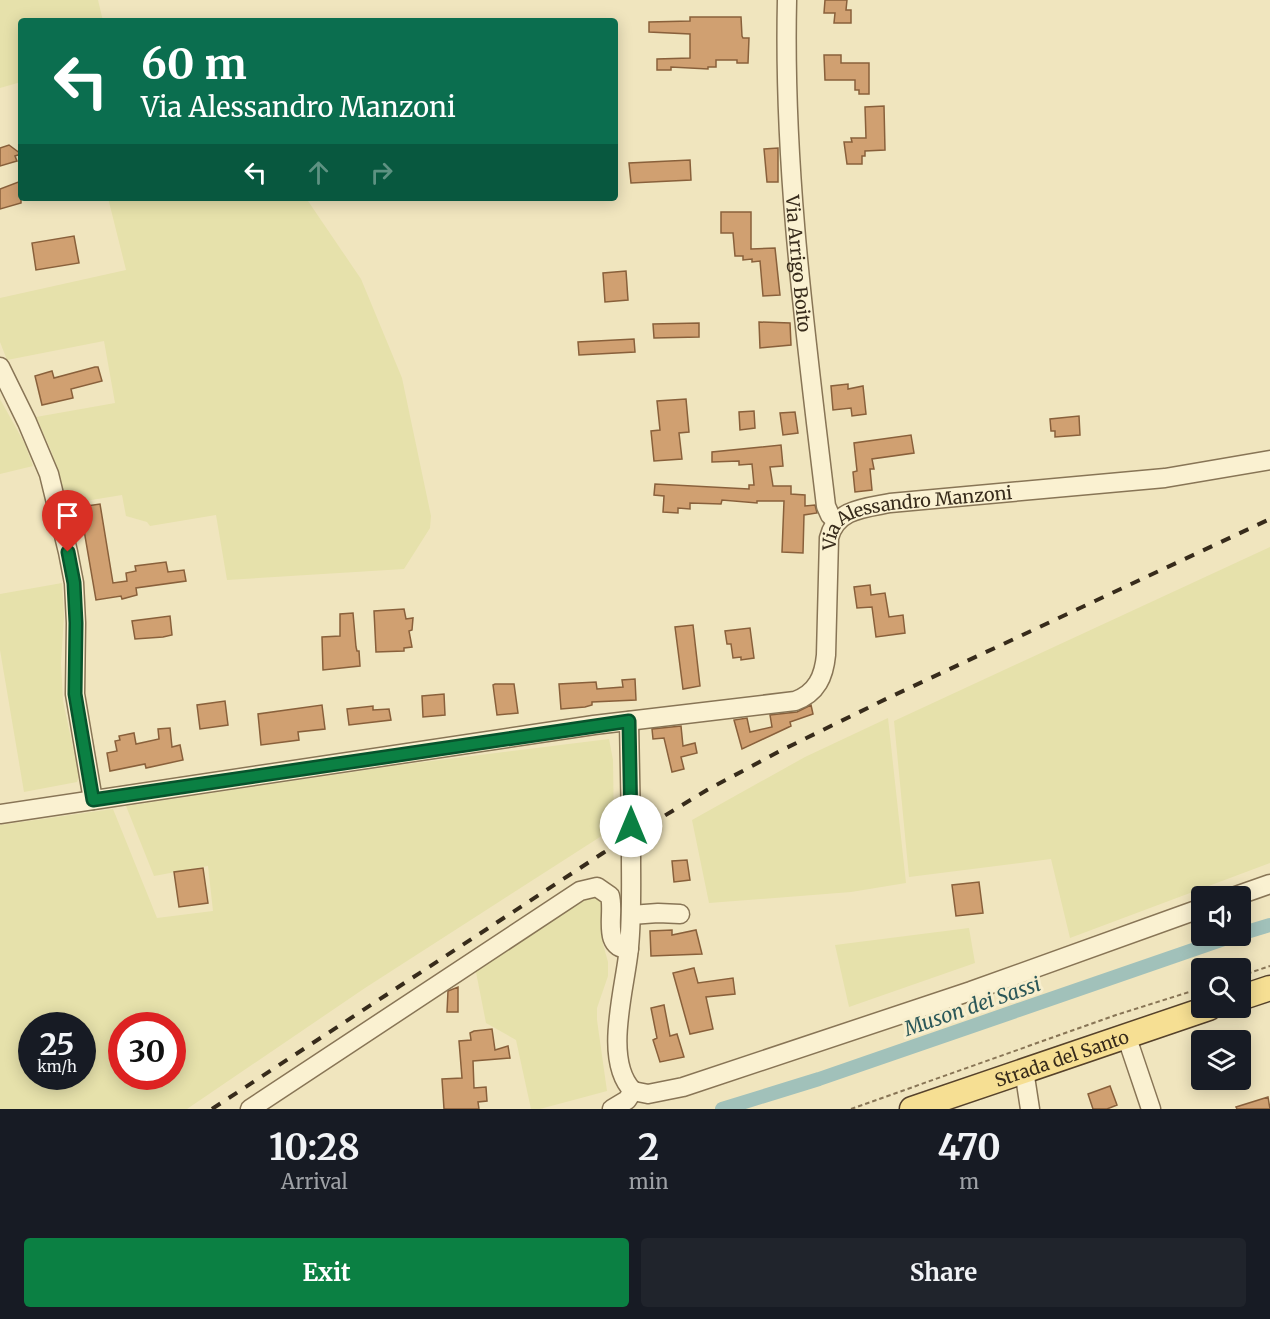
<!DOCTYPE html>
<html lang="en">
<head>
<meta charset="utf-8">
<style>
	:root { --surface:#171b24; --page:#20242c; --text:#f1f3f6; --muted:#9ea1a6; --accent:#0b8043 }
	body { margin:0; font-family:Merriweather,serif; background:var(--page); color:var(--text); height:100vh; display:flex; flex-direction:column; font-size:22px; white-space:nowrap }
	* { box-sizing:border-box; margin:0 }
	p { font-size:20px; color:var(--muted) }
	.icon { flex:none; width:33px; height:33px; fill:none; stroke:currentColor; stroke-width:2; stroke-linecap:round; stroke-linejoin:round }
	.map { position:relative; height:1109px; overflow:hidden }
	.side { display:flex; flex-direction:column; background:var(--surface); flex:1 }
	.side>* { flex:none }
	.guide { position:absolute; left:18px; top:18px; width:600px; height:183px; border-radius:6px; box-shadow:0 3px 15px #0003; background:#0b6e4f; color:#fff; overflow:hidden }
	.tools { position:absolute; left:1191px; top:886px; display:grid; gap:12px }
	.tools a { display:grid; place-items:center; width:60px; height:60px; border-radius:6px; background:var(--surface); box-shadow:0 3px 15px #0003; font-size:30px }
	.speed { position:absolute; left:18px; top:1012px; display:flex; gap:12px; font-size:30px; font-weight:700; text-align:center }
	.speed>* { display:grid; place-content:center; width:78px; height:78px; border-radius:50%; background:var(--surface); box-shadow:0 3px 15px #0003; line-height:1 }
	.speed small { font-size:15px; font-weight:400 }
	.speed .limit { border:9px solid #d22; background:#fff; color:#111 }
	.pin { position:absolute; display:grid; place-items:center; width:51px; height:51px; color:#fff; margin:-62px -26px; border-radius:50% 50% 50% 0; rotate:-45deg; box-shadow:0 0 6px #0007 }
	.pin .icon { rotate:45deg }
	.me { position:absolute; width:66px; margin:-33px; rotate:0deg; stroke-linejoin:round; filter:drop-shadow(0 0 4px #0008) }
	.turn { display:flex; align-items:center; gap:21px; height:126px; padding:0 24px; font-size:27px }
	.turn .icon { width:78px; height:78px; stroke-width:2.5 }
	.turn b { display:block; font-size:42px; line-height:51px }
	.lanes { display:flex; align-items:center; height:57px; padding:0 24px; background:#0003; justify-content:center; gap:30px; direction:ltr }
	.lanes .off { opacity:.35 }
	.eta { display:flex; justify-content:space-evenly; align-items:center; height:102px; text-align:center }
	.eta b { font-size:36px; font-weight:700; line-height:42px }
	.button { display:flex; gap:12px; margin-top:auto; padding:12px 24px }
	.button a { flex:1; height:69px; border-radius:6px; background:var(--accent); color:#fff; font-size:24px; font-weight:700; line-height:69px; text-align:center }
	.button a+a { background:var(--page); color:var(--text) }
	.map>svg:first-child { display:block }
	.farmland { fill:#e6e1ab; fill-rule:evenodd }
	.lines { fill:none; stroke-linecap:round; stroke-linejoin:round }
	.canal { stroke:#a1c1ba; stroke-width:14 }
	.building { fill:#d0a071; stroke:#89603b; stroke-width:1.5 }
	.minor-tunnel { stroke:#cbc09d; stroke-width:18; stroke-dasharray:18 9; stroke-linecap:butt }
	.minor-casing { stroke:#887556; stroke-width:21 }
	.major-casing { stroke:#56422b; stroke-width:27 }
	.path { stroke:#887556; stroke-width:2; stroke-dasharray:4.5 3; stroke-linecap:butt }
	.minor { stroke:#faf1d1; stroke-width:18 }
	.major { stroke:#f6df93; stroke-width:24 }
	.rail { stroke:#372b1b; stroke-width:4; stroke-dasharray:10 10; stroke-linecap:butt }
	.route-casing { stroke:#07532c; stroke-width:15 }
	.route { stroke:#0b8043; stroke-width:10 }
	.labels { text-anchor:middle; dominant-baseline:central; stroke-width:6; stroke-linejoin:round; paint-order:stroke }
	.street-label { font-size:18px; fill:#372b1b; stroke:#f7eecd }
	.water-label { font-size:20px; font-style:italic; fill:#2a5758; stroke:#f7eecd }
</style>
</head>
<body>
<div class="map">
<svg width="1270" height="1109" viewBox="0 0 1270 1109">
	<rect width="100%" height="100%" fill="#f0e5be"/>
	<!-- farmland -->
	<path class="farmland" d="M0 0H98L103 21H21V82L0 88Z
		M108 198H306L361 279 402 378 431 516 430 528 404 569 227 580 216 515 150 526 147 522 126 516 122 495 67 504 52 453 36 417 115 403 104 341 7 360 0 342V298L126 270Z
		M0 399 25 444 33 466 0 474Z
		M1270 547V863L1070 938 1051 859 909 877 894 721Z
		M62 583 64 616 61 663 63 701 79 776 77 782 24 792 0 650V594Z
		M888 718 906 883 851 892 709 903 692 820 805 757Z
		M609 739 613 760 614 828 365 988 187 1109H0V825L113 809 157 918 213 911 208 866 154 876 126 806 400 765ZM32 1026H82V1077H32ZM122 1026H172V1077H122Z
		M598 894 606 902 603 944 608 962V976L597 1008V1020L607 1091 540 1109H531L516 1040 486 1023 475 967 576 899Z
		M969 928 975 963 849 1007 835 945Z"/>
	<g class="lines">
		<!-- canal -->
		<path class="canal" d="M1240 934 1270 925
			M722 1109 819 1079 1233 936"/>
	</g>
	<!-- building -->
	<path class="building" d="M825 0H847L846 10H851V23H834L835 13H824Z
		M690 17H741L742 36 743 38H749L748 63H737V60H716V67H708V69L671 67V70H657V59L690 58V34L649 32V22L690 21Z
		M824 55H841V63H869V94H859V90H855V80H825Z
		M884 106 885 150 865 151V156H862V164H847L844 142H852L851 138H866L865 107Z
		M9 145 21 154 15 156 17 161 0 166V148Z
		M778 148V182H767L764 149Z
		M690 160 691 180 631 183 629 163Z
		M21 181V203L0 209V189Z
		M721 212H751V249L775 248 780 295 763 296 760 261 752 262V259L743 260V256H735L733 233H721Z
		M74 236 79 263 36 270 32 243Z
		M626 271 628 300 605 302 603 273Z
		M759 322 790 323 791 345 760 348Z
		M699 323V337L654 338 653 324Z
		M634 339 635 352 579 355 578 342Z
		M95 367H98L102 381 71 389 73 398 42 405 35 376 52 371 54 378Z
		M848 384V389L863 386 866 414 852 416 851 408 833 410 831 386Z
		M686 399 689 432 679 433 682 459 654 461 651 431 660 430 657 401Z
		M754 411 755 428 740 430 739 412Z
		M795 412 798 433 783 435 780 413Z
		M1079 416 1080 435 1055 437V431H1051L1050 419Z
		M911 435 914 453 872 459 874 469H870L872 490 855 492 853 472 857 471 854 443Z
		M781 445 783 466 770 467 773 486H791V494L805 495V506L815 505 817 513 804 515 803 553 782 552 784 501H757V503L722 500 721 504 690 503V509L678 508V513L663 512 664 496 654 495 655 484 749 489V485H754L752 464 739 465V461L712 462V452Z
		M100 504 113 583 127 581 126 573 136 571 135 566 166 562 168 572 184 570 186 581 136 588 137 595 122 599 121 596 96 600 80 507Z
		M870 585 871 595 885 593 889 617 903 615 905 633 876 637 872 607 857 608 854 587Z
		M404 609 406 619 413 618 412 630 409 631 412 647 404 648V651L376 652 374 611Z
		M353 613 356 647 357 651H359L360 666 323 670 322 637 340 636V614Z
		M170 616 172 635 163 637 135 639 132 621Z
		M693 625 700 686 683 689 675 627Z
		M750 628 754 658 741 660V657L733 658 731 644H727L725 631Z
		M635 679 636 700 592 702V705L585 707 561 709 559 684 596 682 597 689 623 687 622 680Z
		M495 684H514L518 713 497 715 493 685Z
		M444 694 445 715 423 717 422 696Z
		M225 701 228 725 200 729 197 705Z
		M322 705 325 729 298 732 299 740 261 745 258 714Z
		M811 705 813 714 790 722 791 726 742 749 734 720 747 718 750 732 772 727 770 715 797 712Z
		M373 706V710L389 709 391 720 349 725 347 709Z
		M681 726 683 746 695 743 697 753 681 757 684 769 672 772 664 738 653 739 652 729Z
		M170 728 172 747 180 745 183 760 146 768 145 764 110 771 107 753 117 751 115 741 120 740 119 736 134 733 136 744 159 739 158 729Z
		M687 860 690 880 674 882 672 861Z
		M203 868 208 903 179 907 174 872Z
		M979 882 983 913 956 916 952 885Z
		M672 930V935L696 930 702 954 651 956 650 931Z
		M694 968 698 983 733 978 735 994 706 997 713 1029 690 1034 673 973Z
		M458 987V1012H447L448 991Z
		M664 1005 670 1036 677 1034 684 1057 660 1062 653 1040 657 1038 651 1008Z
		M492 1029 495 1050 508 1046 510 1058 473 1061 474 1088 486 1087 487 1101 478 1102 479 1109H444L442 1079 462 1078 459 1041 471 1040 470 1033 474 1031Z
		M1110 1086 1117 1105 1107 1109H1093L1088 1094Z
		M1268 1097 1270 1109H1237L1236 1107Z"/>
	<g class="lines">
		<!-- minor-tunnel -->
		<path class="minor-tunnel" d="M631 826V854"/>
		<!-- minor casing -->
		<g class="minor-casing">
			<g id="minor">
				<path id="s1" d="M787 0C783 170 806 338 826 506L830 515 836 521"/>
				<path d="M0 367 27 422 49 474 68 552 74 583 76 623 75 694 93 800"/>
				<path d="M629 721 631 826"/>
				<path id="s2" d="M0 814 594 725 795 701C817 693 824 676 826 655L829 538C836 509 865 508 890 503L1165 478 1270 460"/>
				<path d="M631 854C631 885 632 916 629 947 626 986 602 1060 633 1091"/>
				<path d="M1233 897 1270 884"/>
				<path d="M631 915 658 913 680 914"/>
				<path d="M1126 1035 1151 1109"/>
				<path d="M1024 1070 1030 1109"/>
				<path d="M633 1091 648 1094 683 1087 971 991 1202 908"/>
				<path d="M250 1109 580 891 597 887 610 896C615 914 601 948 629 949"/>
				<path d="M612 1109 627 1100 633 1091"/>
			</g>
		</g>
		<!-- major casing -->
		<g class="major-casing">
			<g id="major">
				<path d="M1240 998 1270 988"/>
				<path id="s3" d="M912 1109 1209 1008"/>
			</g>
		</g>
		<!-- path -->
		<path class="path" d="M1240 976 1270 966
			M851 1109 1116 1015 1202 988"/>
		<!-- minor -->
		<use href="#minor" class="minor"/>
		<!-- major -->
		<use href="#major" class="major"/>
		<!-- rail -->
		<path class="rail" d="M212 1109 603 853 707 790 780 751 888 698 1270 519"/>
	</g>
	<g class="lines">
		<!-- route casing -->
		<g class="route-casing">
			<path id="route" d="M68 552 74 583 76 623 75 694 93 800 629 721 631 826"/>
		</g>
		<!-- route -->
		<use href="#route" class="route"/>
	</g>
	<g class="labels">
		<!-- street labels -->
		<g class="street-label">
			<text stroke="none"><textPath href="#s1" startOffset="264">Via Arrigo Boito</textPath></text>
			<text stroke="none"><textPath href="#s2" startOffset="1072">Via Alessandro Manzoni</textPath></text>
			<text stroke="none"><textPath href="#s3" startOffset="158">Strada del Santo</textPath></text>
		</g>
		<!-- water labels -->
		<g class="water-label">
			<text transform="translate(972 1006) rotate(-19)">Muson dei Sassi</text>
		</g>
	</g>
</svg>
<div class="tools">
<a><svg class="icon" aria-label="sound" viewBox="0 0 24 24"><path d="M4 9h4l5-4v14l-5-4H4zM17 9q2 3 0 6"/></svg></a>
<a><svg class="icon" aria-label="search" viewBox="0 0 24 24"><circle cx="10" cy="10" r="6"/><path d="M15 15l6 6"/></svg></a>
<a><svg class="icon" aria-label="layers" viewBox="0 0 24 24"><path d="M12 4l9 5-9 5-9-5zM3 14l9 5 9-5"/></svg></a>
</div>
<div class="speed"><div>25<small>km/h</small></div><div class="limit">30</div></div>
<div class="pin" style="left:68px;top:552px;background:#d93025"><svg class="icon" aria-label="arrive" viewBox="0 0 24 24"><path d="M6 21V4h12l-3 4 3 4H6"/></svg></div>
<svg class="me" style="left:631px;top:826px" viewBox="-20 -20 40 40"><circle r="19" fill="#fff"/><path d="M0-13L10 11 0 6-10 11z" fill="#0b8043"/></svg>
<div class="guide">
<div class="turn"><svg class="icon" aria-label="left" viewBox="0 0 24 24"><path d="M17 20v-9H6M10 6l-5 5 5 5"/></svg><div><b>60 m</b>Via Alessandro Manzoni</div></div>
<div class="lanes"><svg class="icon" aria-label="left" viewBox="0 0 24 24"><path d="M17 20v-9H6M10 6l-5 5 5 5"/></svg><svg class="icon off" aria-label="ahead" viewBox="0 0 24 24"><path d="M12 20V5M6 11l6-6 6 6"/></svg><svg class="icon off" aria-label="right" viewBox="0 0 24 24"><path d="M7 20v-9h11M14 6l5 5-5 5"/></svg></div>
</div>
</div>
<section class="side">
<div class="eta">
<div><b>10:28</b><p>Arrival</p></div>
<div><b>2</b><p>min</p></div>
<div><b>470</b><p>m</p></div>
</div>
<div class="button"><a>Exit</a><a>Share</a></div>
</section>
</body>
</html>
